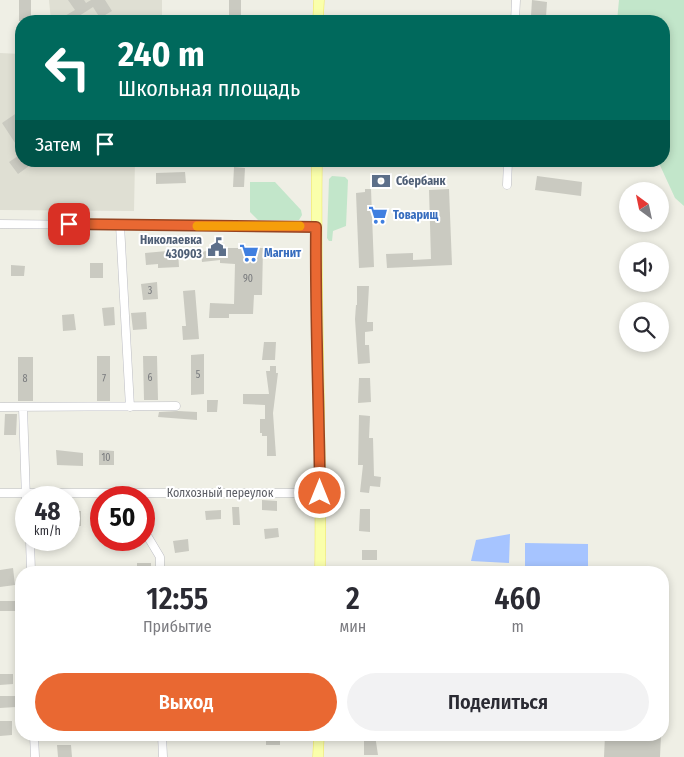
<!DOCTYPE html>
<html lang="ru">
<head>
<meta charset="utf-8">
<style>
	:root { --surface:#fff; --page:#f2f2f3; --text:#2b2b33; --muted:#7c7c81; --accent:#e96832 }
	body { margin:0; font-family:"Fira Sans Condensed",sans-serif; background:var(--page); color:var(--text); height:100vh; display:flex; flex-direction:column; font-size:19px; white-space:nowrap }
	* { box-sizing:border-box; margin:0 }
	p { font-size:16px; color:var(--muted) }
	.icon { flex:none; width:28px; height:28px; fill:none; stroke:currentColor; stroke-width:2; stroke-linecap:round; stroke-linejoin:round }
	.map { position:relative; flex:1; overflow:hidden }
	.panel { position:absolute; left:15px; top:566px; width:654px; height:175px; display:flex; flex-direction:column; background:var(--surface); border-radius:20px; box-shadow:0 2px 8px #0003 }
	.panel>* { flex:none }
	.top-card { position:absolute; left:15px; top:15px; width:655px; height:152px; border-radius:20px; box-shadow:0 2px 8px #0003; background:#00695c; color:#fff; overflow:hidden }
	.needle { width:32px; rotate:327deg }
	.buttons { position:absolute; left:619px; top:182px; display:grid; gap:10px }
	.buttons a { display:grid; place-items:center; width:50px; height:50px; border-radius:50%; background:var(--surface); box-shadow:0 2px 8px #0003; font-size:25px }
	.speed { position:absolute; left:15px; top:486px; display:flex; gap:10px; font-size:25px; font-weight:700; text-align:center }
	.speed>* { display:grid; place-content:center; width:65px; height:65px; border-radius:50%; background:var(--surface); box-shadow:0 2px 8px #0003; line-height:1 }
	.speed small { font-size:12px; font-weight:400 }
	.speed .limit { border:8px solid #d22; background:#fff; color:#111 }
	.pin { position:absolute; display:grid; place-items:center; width:42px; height:42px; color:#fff; margin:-21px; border-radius:10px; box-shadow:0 2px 8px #0006 }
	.me { position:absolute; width:55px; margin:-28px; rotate:0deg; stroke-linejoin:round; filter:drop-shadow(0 0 4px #0008) }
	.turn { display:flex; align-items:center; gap:18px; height:105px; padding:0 20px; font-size:22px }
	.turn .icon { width:65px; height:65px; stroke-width:2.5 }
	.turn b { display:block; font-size:35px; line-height:42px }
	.then { display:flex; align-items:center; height:48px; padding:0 20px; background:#0003; gap:10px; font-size:19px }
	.eta { display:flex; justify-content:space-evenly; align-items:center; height:85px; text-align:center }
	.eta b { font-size:30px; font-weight:600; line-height:35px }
	.action { display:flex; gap:10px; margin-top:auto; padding:10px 20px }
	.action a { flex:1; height:58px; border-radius:30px; background:var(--accent); color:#fff; font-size:20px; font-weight:600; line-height:58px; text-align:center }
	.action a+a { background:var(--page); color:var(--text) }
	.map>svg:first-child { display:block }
	.education { fill:#dfdfd3 }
	.green { fill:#c2e6ca }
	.water { fill:#a6c4ff }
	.building { fill:#cacac1 }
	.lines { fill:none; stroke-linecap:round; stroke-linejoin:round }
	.minor-casing { stroke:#bcbdc4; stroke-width:9 }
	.major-casing { stroke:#f1e85c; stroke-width:11 }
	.minor { stroke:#fff; stroke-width:8 }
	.major { stroke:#faffab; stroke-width:10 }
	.route-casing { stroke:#974420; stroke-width:12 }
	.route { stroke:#e96832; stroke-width:9 }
	.slow { stroke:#f59e0b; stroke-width:9 }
	.labels { text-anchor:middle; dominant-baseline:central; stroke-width:4; stroke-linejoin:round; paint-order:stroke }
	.number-label { font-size:10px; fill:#787a7d }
	.service-label { font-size:12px; font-weight:bold; fill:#4e5e75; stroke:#fff; text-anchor:start }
	.shop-label { font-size:12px; font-weight:bold; fill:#366cbe; stroke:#fff; text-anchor:start }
	.street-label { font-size:12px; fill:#5d5f66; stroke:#fff }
</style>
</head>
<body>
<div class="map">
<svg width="684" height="757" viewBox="0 0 684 757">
	<rect width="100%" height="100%" fill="#efefe5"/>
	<!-- education -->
	<path class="education" d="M49 0H162V17L158 21H51Z
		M0 53 21 54V161H135L134 211 0 210Z"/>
	<!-- green -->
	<path class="green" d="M619 0H684V206L675 198 658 161H664V21H617Z
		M332 176 345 177 348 180 346 226 333 231 332 241H329L327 238 329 179Z
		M250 182H275L301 210 302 215 299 220H258L250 212Z"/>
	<!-- water -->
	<path class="water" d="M510 534 509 563 471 561 476 540Z
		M525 543 588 544V572H525Z"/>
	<!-- building -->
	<path class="building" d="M19 0H31V21H19Z
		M68 0H84L86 3 91 0H105L112 11 100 18 93 7 79 16 82 21H66L63 17 75 10Z
		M229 0H241V15H229Z
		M532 0 547 2 546 17 531 16Z
		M21 110V152L2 123Z
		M21 154V161H36L18 174 9 162Z
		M234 167 245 168 244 187H233Z
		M185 172 186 183 156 184V173Z
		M537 176 582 182 581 196 535 190Z
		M365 189H371L374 267 359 268 356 193 365 192Z
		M449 189 452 265 387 268 386 254 413 253V260L431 259 429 190Z
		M221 248H263L262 295H254L253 314H229V318H209L210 303 234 304 235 264 220 263V260L202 262 201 252Z
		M178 250 179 267 158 268V264L146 265 145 253Z
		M90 263H103V278H90Z
		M11 265 25 266 24 276H11Z
		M157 282 158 299 143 300 141 284Z
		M357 286H369L367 322H373V331L365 332V345H369L370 363 358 364 355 319 356 305H357Z
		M195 290 199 339 183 340 182 326H186L183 291Z
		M114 307 115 325 104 326 102 308Z
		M146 312 147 329 133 330 131 313Z
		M74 314 76 330 63 331 62 315Z
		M264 342H276L275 360H262Z
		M204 354V394L191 395V355Z
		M97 356H110V401H97Z
		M143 356H157L158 400H144Z
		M18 357H33V401H18Z
		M270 366H276V373H278L273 413 276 456H267V436H262V433H260V419H265V405L243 404V394H269L266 371H270Z
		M359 378H370L371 402 358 403Z
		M207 400H218L217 412H207Z
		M178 411 197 412V420L158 417 159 412Z
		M5 414H17L16 435H4Z
		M359 415 370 416 369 438H373L374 476 381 477 380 487 370 486 369 493 360 492 363 465H358Z
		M56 450 83 453V466L57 465Z
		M99 450 114 451V465H99Z
		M262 500 277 501V511L262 510Z
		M232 507H239L240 525H233Z
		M360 509H370V532L359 531Z
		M221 510V519L206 520 205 511Z
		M71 511H81V526H71Z
		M278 528 279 537 265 539 264 529Z
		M188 539 189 551 175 553 173 541Z
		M362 550H377V560H362Z
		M137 563H151V572H137Z
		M13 568 15 585 0 587V570Z
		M0 601H15V611H0Z
		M0 674H13V684L0 685Z
		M0 696H16V707L0 708Z
		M0 721H12V735L0 736Z
		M266 735H280V745H266Z
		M364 735H375L378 755H364Z
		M605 735H661L660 757H604Z
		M57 745H71L72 757H58Z"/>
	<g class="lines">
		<!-- minor casing -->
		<g class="minor-casing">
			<path id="minor" d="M515 21 516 0
				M507 185 508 161
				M0 224 316 227
				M120 225 130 407
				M0 407 176 406
				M23 407 26 499
				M0 493H320
				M144 515 145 532 160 557V572
				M30 540 31 572
				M34 735 35 757
				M162 735 163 757"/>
		</g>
		<!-- major casing -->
		<g class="major-casing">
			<path id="major" d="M318 21 319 0
				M317 161C315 298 322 435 320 572
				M318 757 319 735"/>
		</g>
		<!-- minor -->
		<use href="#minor" class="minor"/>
		<!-- major -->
		<use href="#major" class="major"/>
	</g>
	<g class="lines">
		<!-- route casing -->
		<g class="route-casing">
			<path id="route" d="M69 224 316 227C315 315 319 404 320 493"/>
		</g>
		<!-- route -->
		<use href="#route" class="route"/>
		<!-- slow -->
		<path class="slow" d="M197 226H300"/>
	</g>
	<!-- icons -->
	<defs>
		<g id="bank-bare" transform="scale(1.5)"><path d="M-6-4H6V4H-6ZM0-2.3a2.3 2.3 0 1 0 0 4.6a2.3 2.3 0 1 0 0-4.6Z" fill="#5c6f8a" stroke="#fff" stroke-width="2.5" paint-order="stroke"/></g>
		<g id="supermarket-bare" transform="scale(1.5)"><path d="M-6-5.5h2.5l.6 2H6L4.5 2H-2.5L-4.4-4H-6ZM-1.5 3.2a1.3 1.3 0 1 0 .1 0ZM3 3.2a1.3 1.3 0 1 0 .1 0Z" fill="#3f7fe0" stroke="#fff" stroke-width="2.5" paint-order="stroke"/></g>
		<g id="civic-bare" transform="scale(1.5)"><path d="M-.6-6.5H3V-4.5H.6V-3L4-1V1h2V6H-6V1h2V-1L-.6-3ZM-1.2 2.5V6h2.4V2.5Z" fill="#5c6f8a" stroke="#fff" stroke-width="2.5" paint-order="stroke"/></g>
	</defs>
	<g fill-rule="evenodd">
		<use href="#bank-bare" x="381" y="181"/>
		<use href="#supermarket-bare" x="378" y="215"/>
		<use href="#civic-bare" x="217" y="247"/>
		<use href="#supermarket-bare" x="249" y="253"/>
	</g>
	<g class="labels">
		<!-- number labels -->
		<g class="number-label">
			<text x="248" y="279">90</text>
			<text x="150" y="291">3</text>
			<text x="198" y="375">5</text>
			<text x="150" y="378">6</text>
			<text x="25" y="379">8</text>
			<text x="104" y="379">7</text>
			<text x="106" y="458">10</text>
		</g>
		<!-- service labels -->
		<g class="service-label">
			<text x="396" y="181">Сбербанк</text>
			<text x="202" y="240" text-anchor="end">Николаевка<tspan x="202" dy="14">430903</tspan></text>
		</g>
		<!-- shop labels -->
		<g class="shop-label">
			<text x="393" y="215">Товарищ</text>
			<text x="264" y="253">Магнит</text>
		</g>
		<!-- street labels -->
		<g class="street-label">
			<text x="220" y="493">Колхозный переулок</text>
		</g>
	</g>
</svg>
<div class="buttons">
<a><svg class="needle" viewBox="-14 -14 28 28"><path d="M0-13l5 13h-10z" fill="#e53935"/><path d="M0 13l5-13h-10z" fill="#7c7c81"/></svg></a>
<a><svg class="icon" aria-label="sound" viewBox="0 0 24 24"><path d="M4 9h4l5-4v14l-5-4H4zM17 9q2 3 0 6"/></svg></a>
<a><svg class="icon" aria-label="search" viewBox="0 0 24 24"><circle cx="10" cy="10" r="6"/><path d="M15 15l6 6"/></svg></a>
</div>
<div class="speed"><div>48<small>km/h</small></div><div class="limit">50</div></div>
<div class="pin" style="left:69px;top:224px;background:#d93025"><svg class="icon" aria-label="arrive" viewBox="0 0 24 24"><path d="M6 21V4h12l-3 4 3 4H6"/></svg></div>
<svg class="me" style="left:320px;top:493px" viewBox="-20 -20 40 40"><circle r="17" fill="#e96832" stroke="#fff" stroke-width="3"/><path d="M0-11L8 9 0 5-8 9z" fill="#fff"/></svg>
<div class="top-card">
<div class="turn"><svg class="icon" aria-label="left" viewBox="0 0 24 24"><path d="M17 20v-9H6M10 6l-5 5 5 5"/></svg><div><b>240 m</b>Школьная площадь</div></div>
<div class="then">Затем<svg class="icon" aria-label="arrive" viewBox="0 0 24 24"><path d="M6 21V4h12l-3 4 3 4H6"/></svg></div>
</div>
<section class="panel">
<div class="eta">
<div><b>12:55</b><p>Прибытие</p></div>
<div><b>2</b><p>мин</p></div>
<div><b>460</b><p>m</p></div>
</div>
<div class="action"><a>Выход</a><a>Поделиться</a></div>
</section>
</div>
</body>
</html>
